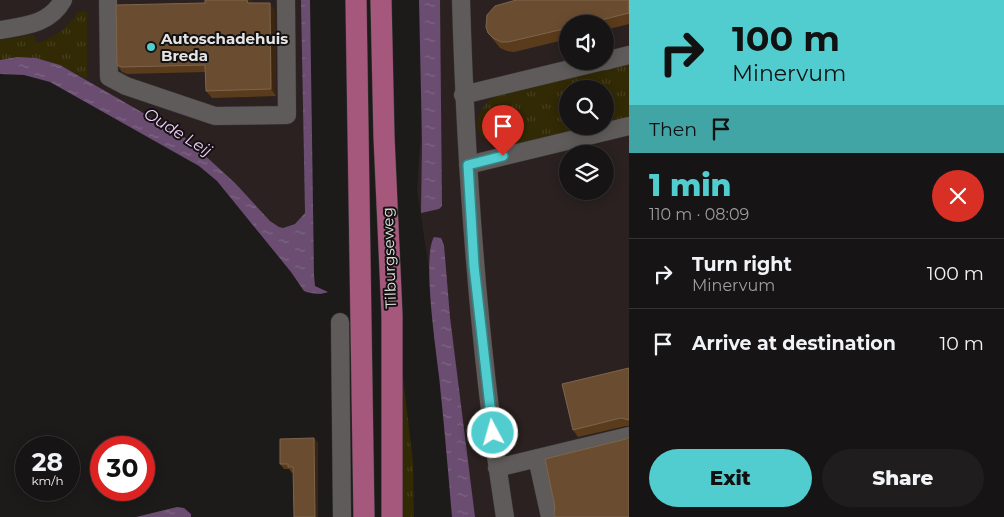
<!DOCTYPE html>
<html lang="en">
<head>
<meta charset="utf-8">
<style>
	:root { --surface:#161414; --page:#1f1d1d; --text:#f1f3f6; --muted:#9e9ea0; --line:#353334; --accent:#52cdcf }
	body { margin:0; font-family:Montserrat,sans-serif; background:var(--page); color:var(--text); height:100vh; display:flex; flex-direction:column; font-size:19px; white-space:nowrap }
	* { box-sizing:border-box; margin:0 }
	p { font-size:16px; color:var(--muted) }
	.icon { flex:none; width:28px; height:28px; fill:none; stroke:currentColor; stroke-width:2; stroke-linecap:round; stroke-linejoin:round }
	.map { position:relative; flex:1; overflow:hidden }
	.drawer { display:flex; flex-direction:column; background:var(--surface); width:375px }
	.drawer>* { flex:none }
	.top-card { background:#52cdcf; color:#111; overflow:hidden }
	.tools { position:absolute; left:559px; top:15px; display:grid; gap:10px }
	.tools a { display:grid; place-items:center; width:55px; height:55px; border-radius:50%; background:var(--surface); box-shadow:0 2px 12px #0003,0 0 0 1px var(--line); font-size:25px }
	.speed { position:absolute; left:15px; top:436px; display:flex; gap:10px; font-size:25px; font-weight:700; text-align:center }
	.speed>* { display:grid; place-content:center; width:65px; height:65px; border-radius:50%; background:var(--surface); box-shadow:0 2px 12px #0003,0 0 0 1px var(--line); line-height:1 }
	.speed small { font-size:12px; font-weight:400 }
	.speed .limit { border:8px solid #d22; background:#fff; color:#111 }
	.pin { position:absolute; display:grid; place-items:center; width:42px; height:42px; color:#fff; margin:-51px -21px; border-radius:50% 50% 50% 0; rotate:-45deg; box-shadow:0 0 5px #0007 }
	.pin .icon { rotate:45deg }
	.me { position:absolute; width:55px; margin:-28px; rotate:354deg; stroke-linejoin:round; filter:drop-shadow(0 0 4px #0008) }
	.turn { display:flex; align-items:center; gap:18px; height:105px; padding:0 20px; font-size:22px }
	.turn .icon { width:65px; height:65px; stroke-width:2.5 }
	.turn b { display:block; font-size:35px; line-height:42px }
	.then { display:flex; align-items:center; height:48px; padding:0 20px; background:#0003; gap:10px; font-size:19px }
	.round { display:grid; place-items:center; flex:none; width:52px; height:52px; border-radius:26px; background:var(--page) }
	.overview { display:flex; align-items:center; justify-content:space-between; height:85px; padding:0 20px }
	h1 { font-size:30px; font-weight:800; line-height:38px; color:var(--accent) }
	.action { display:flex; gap:10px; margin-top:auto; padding:10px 20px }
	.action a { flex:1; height:58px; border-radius:30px; background:var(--accent); color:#111; font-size:20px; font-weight:800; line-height:58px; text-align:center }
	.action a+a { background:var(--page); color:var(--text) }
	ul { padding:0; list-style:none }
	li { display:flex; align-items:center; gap:15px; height:70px; padding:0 20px; border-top:1px solid var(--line) }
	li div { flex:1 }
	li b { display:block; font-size:19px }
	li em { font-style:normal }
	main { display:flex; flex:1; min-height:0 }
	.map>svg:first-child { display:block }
	.built { fill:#2a2120; fill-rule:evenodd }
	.grass { fill:url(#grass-tufts) }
	.water { fill:url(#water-ripples) }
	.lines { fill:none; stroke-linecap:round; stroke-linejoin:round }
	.minor-casing { stroke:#393736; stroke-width:19 }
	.major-casing { stroke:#393736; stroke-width:22 }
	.minor { stroke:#5e5b5a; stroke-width:18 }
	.major { stroke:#a5587c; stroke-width:21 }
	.wall { fill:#5a3b1b }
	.shaded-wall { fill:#3c2612 }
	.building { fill:#6a4d31; stroke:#7d654d }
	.route-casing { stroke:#358587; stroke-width:12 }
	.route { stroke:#52cdcf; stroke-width:9 }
	.poi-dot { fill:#52cdcf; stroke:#141111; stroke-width:2 }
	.labels { text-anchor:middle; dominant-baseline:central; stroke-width:4; stroke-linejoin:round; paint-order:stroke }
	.poi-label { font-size:15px; font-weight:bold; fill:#e6e4e4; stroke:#141111; text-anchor:start }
	.street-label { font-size:15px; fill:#e6e4e4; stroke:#141111 }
	.water-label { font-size:16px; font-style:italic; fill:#f4cdfd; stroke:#141111 }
</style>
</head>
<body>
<main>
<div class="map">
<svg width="629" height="517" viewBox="0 0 629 517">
	<defs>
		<pattern id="grass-tufts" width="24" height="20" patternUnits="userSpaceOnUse" patternTransform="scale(1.25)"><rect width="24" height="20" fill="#322905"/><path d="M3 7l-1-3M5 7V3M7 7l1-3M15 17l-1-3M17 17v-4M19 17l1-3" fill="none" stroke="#463e1d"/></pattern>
		<pattern id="water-ripples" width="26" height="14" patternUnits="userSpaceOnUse" patternTransform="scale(1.25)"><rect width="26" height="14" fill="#6a4d71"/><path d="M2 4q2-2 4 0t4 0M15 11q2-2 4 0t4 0" fill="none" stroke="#7f6685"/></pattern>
	</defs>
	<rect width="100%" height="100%" fill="#1d1a1a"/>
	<!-- built -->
	<path class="built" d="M0 0H303L307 240H282L229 181 60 65 36 58 17 57 0 60Z
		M429 0H629V517H466L417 190ZM568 24H605V61H568ZM568 89H605V126H568ZM568 154H605V191H568Z"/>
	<!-- grass -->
	<path class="grass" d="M78 12H87V79C55 61 37 54 0 60V40L34 35 36 43C53 39 69 27 78 12Z
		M629 62V118L605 124V89H568V126H594L514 145C470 148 466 114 500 92Z
		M400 352 413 462 414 517H400Z"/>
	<!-- water -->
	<path class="water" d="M301 0H310L314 275 315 286 328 292C322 295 311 294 304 291L291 272 217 181 199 166 50 82 24 75 0 74V60L17 57 36 58 60 65 164 125 187 139 235 183 270 221 279 227 283 228 295 224 305 213Z
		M419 0H440L442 206 439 209 421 213 422 141Z
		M434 237 441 238 444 245 450 317 475 517H452C448 470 444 423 439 376 436 349 422 257 434 237Z
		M177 507 184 508 191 514V517H136Z"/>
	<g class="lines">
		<!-- minor casing -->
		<g class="minor-casing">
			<path id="minor" d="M108 0 109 77 126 86 215 116 287 115 286 0
				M461 0C466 173 478 346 505 517
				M0 30C25 26 50 24 63 0
				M605 61 629 55
				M463 95 603 61
				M468 165 629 126
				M340 322 342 517
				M537 458 550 517
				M497 468 629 436"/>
		</g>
		<!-- major casing -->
		<g class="major-casing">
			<path id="major" d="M356 0 364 517
				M381 0 384 137 392 315V517"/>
		</g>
		<!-- minor -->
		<use href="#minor" class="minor"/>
		<!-- major -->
		<use href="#major" class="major"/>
	</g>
	<!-- wall -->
	<path class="wall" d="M629 0V24L605 30V24H568V39L514 52 507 51 500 48 488 33Z
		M252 1V3L275 10 276 96 212 98 206 91V72L127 74 122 72 117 65 205 3Z
		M629 368V426H626L578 437 573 430Z
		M314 438 318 443 293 472 292 473 289 469H284L280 464Z"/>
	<!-- shaded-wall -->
	<path class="shaded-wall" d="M247 0H252V1L253 10 248 3Z
		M270 3 275 10 276 96 271 89Z
		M314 438 318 443V517H315Z"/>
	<!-- building -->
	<path class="building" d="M205 0H247L248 3H270L271 89 206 91 205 65 122 67 117 65 116 5 205 3Z
		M516 0H629V13L585 24H568V28L508 42H501L493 38 488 33 486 27 487 15 495 6Z
		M629 368V420L621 418 573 430 562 384Z
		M629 437V517H555L554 514 555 507 545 459 626 439Z
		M314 438 315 517H294L293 467H288V464H280V439Z"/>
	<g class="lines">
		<!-- route casing -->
		<g class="route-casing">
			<path id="route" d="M493 433 474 266 468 165 503 156"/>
		</g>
		<!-- route -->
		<use href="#route" class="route"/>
	</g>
	<!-- markers -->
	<circle class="poi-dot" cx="151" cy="47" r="5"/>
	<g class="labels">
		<!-- poi labels -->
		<g class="poi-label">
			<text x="161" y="38">Autoschadehuis<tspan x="161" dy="17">Breda</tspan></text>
		</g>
		<!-- street labels -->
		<g class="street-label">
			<text transform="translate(389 258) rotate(-92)">Tilburgseweg</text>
		</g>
		<!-- water labels -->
		<g class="water-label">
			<text transform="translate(178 132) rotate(32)">Oude Leij</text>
		</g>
	</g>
</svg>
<div class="tools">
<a><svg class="icon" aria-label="sound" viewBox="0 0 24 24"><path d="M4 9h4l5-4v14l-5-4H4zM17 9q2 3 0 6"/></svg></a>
<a><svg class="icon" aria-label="search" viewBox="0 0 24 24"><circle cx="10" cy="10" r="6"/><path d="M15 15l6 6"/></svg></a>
<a><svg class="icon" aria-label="layers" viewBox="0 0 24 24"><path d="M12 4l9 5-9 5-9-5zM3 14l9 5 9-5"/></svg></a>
</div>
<div class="speed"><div>28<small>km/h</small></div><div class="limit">30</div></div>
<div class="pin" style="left:503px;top:156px;background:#d93025"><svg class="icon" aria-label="arrive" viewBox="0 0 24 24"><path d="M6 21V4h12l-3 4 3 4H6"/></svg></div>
<svg class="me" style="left:493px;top:433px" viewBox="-20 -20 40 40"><circle r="17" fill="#52cdcf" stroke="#fff" stroke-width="3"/><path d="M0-11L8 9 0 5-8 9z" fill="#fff"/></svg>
</div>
<section class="drawer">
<div class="top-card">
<div class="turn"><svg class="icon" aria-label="right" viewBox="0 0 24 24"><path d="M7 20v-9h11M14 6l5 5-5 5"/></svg><div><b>100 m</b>Minervum</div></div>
<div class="then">Then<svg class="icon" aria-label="arrive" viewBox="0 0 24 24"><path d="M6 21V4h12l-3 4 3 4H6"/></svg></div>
</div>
<div class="overview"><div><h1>1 min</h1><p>110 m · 08:09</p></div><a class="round" style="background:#d93025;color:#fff"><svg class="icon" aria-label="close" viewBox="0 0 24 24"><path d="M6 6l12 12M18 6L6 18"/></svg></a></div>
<ul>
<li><svg class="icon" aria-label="right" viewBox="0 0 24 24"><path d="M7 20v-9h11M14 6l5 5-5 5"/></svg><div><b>Turn right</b><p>Minervum</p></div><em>100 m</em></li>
<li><svg class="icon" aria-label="arrive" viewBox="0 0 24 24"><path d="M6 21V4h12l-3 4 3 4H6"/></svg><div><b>Arrive at destination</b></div><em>10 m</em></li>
</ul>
<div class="action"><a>Exit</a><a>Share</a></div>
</section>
</main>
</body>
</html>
